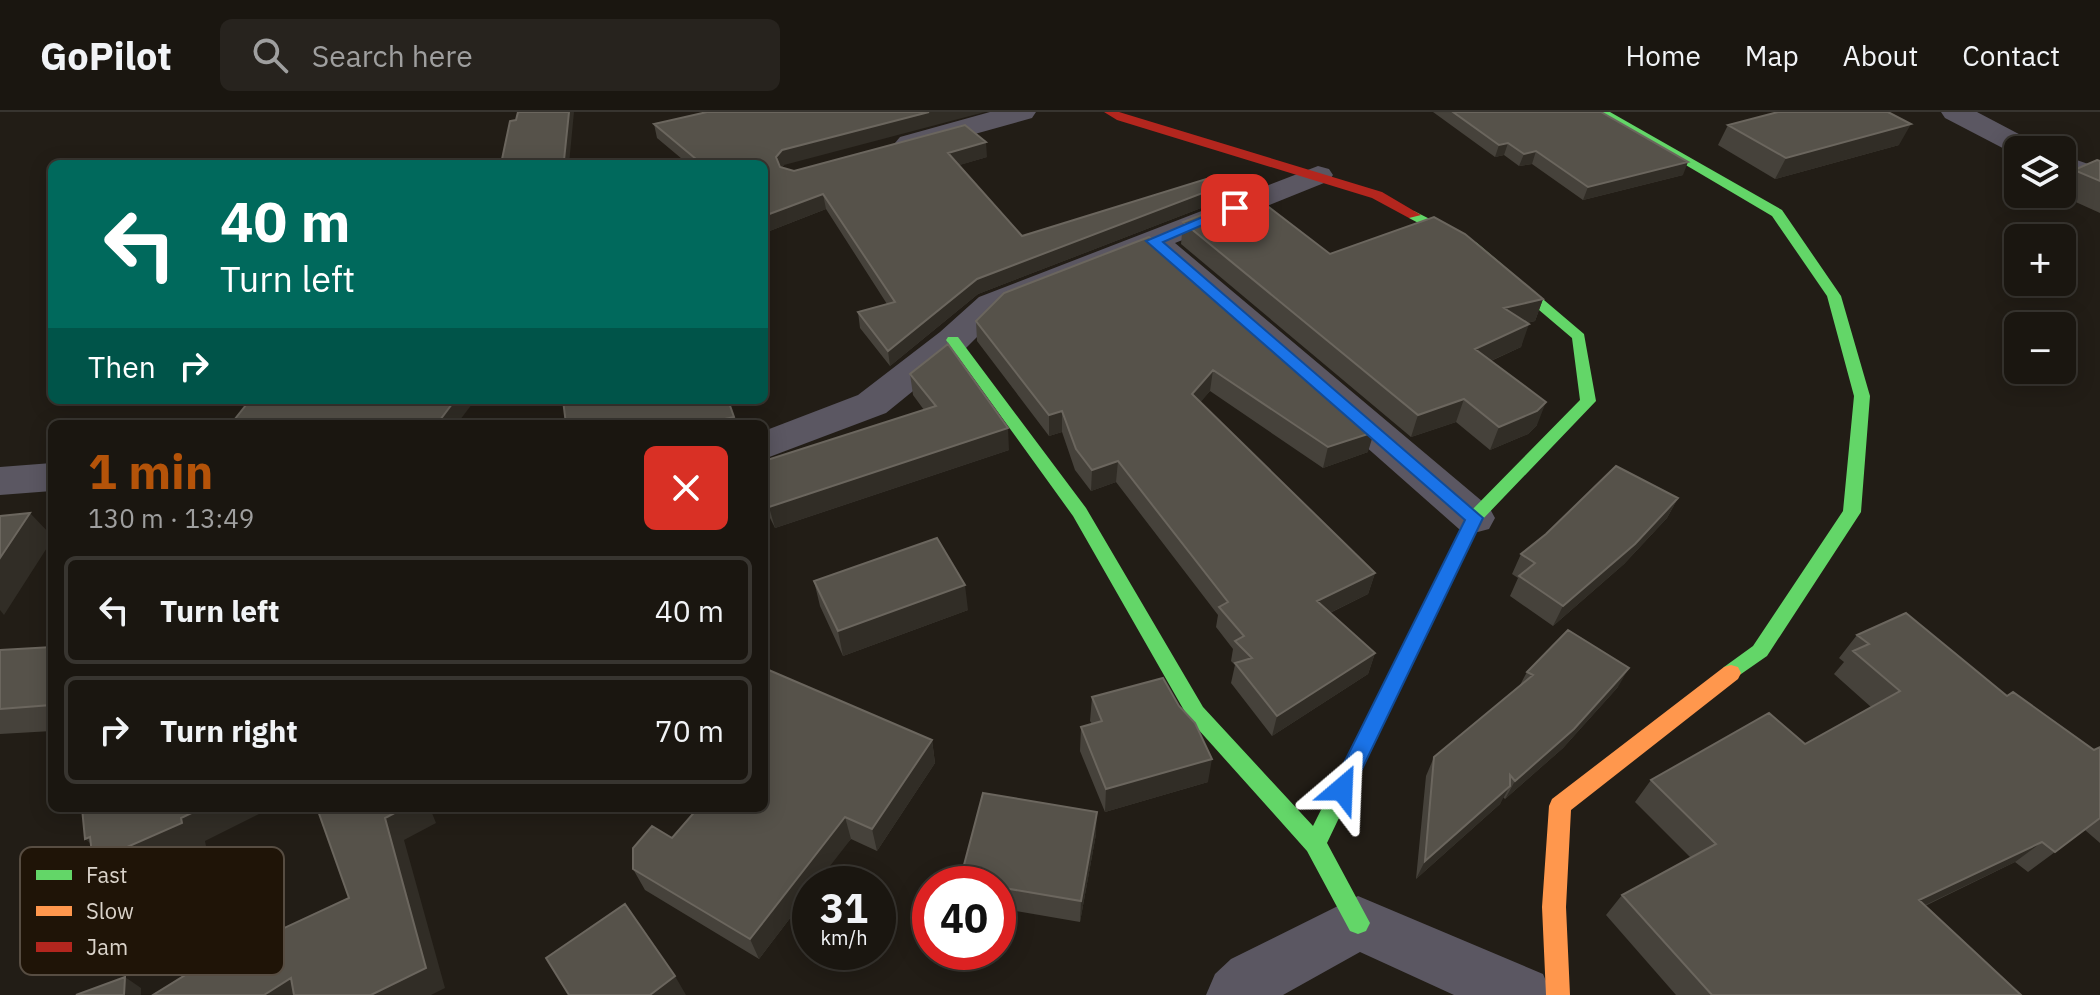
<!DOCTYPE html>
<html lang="en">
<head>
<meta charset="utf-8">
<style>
	:root { --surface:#1a1610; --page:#27231e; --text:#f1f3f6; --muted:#9f9f9f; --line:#383530; --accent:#b45309 }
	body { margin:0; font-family:"IBM Plex Sans",sans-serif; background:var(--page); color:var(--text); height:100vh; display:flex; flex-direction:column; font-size:30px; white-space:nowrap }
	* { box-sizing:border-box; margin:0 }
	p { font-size:26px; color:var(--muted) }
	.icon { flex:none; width:44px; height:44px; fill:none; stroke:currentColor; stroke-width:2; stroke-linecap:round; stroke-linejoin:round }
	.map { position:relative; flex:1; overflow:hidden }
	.side { position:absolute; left:48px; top:308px; width:720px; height:392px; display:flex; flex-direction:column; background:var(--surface); border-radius:12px; box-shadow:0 4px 20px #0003,0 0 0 2px var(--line) }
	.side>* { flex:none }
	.banner { position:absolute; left:48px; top:48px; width:720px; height:244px; border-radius:12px; box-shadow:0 4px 20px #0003,0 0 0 2px var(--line); background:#00695c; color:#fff; overflow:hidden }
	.controls { position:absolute; left:2004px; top:24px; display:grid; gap:16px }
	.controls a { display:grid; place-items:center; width:72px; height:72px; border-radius:12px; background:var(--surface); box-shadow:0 4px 20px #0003,0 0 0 2px var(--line); font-size:40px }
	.speed { position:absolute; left:792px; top:754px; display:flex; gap:16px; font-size:40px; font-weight:700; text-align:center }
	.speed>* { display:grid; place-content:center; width:104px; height:104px; border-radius:50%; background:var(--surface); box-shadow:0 4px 20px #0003,0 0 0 2px var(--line); line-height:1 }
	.speed small { font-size:20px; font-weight:400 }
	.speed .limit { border:12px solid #d22; background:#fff; color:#111 }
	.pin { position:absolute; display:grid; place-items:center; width:68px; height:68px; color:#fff; margin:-34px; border-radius:16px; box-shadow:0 4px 12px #0006 }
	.me { position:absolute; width:88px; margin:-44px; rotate:26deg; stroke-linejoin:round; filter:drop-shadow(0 0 6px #0008) }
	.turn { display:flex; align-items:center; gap:28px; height:168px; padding:0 40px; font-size:36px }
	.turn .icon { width:104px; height:104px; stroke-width:2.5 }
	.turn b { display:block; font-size:56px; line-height:68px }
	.then { display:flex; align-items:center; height:76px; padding:0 40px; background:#0003; gap:16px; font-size:30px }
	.round { display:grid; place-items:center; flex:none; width:84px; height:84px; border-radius:12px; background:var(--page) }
	.headline { display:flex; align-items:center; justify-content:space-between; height:136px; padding:0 40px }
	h1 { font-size:48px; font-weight:800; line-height:60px; color:var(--accent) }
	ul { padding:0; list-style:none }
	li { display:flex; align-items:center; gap:24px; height:108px; margin:0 16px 12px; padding:0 24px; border:4px solid var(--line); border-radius:12px }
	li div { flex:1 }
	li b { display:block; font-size:30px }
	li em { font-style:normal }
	header { display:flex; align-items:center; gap:48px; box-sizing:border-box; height:112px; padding:0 40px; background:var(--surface); border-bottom:2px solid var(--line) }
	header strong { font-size:38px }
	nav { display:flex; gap:44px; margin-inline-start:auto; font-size:28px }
	.search { width:560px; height:72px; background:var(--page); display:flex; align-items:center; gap:20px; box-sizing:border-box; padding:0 28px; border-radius:12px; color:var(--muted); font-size:30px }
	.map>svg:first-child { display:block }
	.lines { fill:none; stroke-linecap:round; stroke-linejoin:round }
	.street { fill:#5b5762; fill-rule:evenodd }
	.fast { fill:#63d668; fill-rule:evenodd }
	.slow { fill:#ff974d; fill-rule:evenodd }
	.jam { fill:#b3261e; fill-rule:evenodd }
	.wall { fill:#46423b }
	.shaded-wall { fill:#312d26 }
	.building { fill:#56524a; stroke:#6b665e; stroke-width:2 }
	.route { fill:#1a73e8; stroke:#114b97; stroke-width:2 }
	.key { fill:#1f1407; stroke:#574d42; stroke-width:2 }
	.key-label { font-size:22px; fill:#dad3ca }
</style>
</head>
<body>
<header>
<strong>GoPilot</strong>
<div class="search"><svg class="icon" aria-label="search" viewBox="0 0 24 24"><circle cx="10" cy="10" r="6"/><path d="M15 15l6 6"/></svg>Search here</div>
<nav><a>Home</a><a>Map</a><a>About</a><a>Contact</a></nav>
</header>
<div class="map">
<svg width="2100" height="883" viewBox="0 0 2100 883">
	<rect width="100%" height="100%" fill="#221d16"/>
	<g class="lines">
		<!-- street -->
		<path class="street" d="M990 0H1036L1032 6 910 40 900 37 895 31 900 25Z
			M1941 0H1977L2038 32 2043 38H2018V44L1945 6Z
			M2062 43 2100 56V75L2062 62Z
			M1318 54 1329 57 1333 63 1329 69 1175 131 1489 395 1495 406 1489 417 1474 421 1459 417 1148 142 1003 199 966 236 886 301 764 347V319L858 283 940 220 979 185Z
			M52 351V379L0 383V355Z
			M1358 784 1543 862 1552 883H1454L1360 840 1283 883H1206L1215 862 1231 847Z"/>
		<!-- fast -->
		<path class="fast" d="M1596 0H1610L1782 98 1841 184 1870 284 1861 400 1767 544 1731 569 1724 567 1721 561 1724 555 1753 534 1843 399 1854 284 1827 184 1772 104Z
			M1414 99 1477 131 1584 222 1596 289 1481 409 1327 731 1370 811 1366 819 1358 822 1350 819 1307 739 1189 607 1073 404 946 228 948 225H958L1086 396 1203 595 1313 714 1468 402 1580 288 1572 226 1467 137 1409 106V100Z"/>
		<!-- slow -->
		<path class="slow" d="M1731 553 1738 555 1741 561 1738 567 1571 698 1566 795 1570 883H1546L1542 795 1549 694 1552 687 1724 555Z"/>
		<!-- jam -->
		<path class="jam" d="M1104 0H1119L1382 80 1421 103 1409 106 1372 86 1117 8Z"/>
	</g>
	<!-- wall -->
	<path class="wall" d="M1433 0H1601L1683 63 1583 88 1532 52 1519 54 1504 43 1495 45Z
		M654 12 784 53 782 55 794 59 987 45 959 53 1022 124 1229 71 1227 86 978 182 890 254 860 216 858 200 887 192 826 97 767 120 764 117V52H688L657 26Z
		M1728 13 1899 33 1775 67 1718 33Z
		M2100 49V101L2058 82H2062V76L2074 58Z
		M1183 110 1543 187 1535 209 1527 211 1521 235 1491 249 1537 313 1528 322 1490 338 1456 310 1411 325 1181 132Z
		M1149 125 1368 340 1323 356 1210 279 1200 290 1375 461 1368 482 1330 501 1375 541 1368 562 1272 624 1231 571 1235 553 1231 549 1233 537 1216 515 1218 503 1116 370 1091 379 1075 358 1062 320 1049 324 977 229 976 209Z
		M910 262 1009 338 775 416 764 394V349L924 298 913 283Z
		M1678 386 1667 406 1624 452 1553 514 1510 484 1518 466 1512 462 1521 442Z
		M814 469 968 498 843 544 820 494Z
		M1857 523 2007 584 2094 638 2100 635V731L2085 718 2028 760 2015 750 1925 794 2021 883H1676L1606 803 1622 783 1691 746 1635 690 1651 668 1805 632 1871 595 1834 562 1844 550 1839 546Z
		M52 535V619L0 622V538Z
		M1527 560 1618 575 1563 636 1505 687 1503 685 1500 692 1416 767 1426 664 1434 645 1520 573Z
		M1092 585 1208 670 1105 700 1080 639 1081 615 1092 612 1090 609Z
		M932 628 935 651 877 739 851 727 810 772V780L759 847 645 778 633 757 672 726Z
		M1096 722 1080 810 998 796V772H961L960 768Z"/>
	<!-- shaded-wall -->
	<path class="shaded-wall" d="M569 0H574L569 52H562Z
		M929 0H985L784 53 778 60 776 45 782 38Z
		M1911 12 1899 33 1775 67 1786 46Z
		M986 30 987 45 950 56 948 41Z
		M1508 31 1504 43 1495 45 1499 33Z
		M1536 39 1532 52 1519 54 1524 42Z
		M1688 50 1683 63 1583 88 1588 75Z
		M1229 71 1227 86 978 182 890 254 888 239 977 167Z
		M823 82 826 97 767 120 764 104Z
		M1543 187 1535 209 1496 218 1504 196Z
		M1529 212 1521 235 1468 259 1475 237Z
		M1213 258 1210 279 1190 303 1192 282Z
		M1464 287 1456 310 1411 325 1418 303Z
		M455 288H475L457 312H437Z
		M1546 290 1537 313 1528 322 1490 338 1499 315Z
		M1062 299V320L1049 324V303Z
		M734 305 736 312H702Z
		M1008 316 1009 338 775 416 769 395Z
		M1374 320 1368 340 1323 356 1328 335Z
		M1118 349 1116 370 1091 379 1092 358Z
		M1678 386 1667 406 1624 452 1553 514 1563 494Z
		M30 401 52 424V428L4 503 0 498V446Z
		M1375 461 1368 482 1311 510 1317 489Z
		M965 473 968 498 843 544 838 519Z
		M1375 541 1368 562 1272 624 1277 604Z
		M1629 556 1618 575 1563 636 1505 687 1515 669Z
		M932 628 935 651 877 739 872 717Z
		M1212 647 1208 670 1105 700 1106 677Z
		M1510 674 1500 692 1416 767 1425 749Z
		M202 696H271L205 729 206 734 120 772 93 750 106 744 85 727 181 706Z
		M404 696H430L436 711 404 728 445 876 431 883H371L385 706Z
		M1097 700 1096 722 1080 810 1081 789Z
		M845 705 851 727 816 772H810V780L759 847 750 827Z
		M2042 730 2015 750 1894 808 1919 788Z
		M675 864 686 883H650Z
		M125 865 141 876V883H124Z
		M291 866 311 883H264Z"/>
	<!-- building -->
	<path class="building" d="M518 0H569L564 48 562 52H501L510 9 516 8Z
		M707 0H929L782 38 776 45 780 55 794 59 965 13 986 30 948 41 1022 124 1219 63 1229 71 977 167 888 239 858 200 895 190 823 82 764 104V52H702L654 12Z
		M1453 0H1601L1688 50 1588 75 1536 39 1524 42 1508 31 1499 33Z
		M1778 0H1888L1911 12 1786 46 1728 13Z
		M2097 48 2100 49V69L2074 58Z
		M1253 83 1330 142 1434 105 1465 122 1543 187 1504 196 1529 212 1475 237 1546 290 1537 299 1499 315 1464 287 1418 303 1183 110Z
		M1149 125 1374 320 1328 335 1213 258 1192 282 1375 461 1317 489 1375 541 1277 604 1235 551 1252 546 1235 529 1244 524 1219 495 1228 490 1118 349 1092 358 1076 337 1062 299 1049 303 976 209 1004 181Z
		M948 232 1008 316 769 395 764 384V349L936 294 910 262Z
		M250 288H455L437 312H231Z
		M563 288H728L734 305 702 312H566Z
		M1616 354 1678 386 1635 432 1563 494 1519 464 1535 451 1521 442 1546 422Z
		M30 401 0 446V404Z
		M937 426 965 473 838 519 814 469Z
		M1906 501 2007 584 2013 580 2094 638 2100 635V706L2055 740 2042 730 1919 788 2021 883H1712L1622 783 1716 732 1651 668 1769 601 1805 632 1900 579 1853 539 1869 532 1857 523Z
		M1568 518 1629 556 1574 617 1515 669 1510 663V674L1425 749 1434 645 1533 563 1527 560Z
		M52 535 51 593 0 597V538Z
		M764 556 932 628 872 717 845 705 750 827 633 757V736L652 714 672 726 698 696H764Z
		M1163 566 1179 594 1195 611 1212 647 1106 677 1081 615 1102 609 1092 585Z
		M983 681 1097 700 1081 789 998 775V772H982L960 768Z
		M82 696H202L181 706 182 711 93 750 90 725 85 727Z
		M317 696H404L385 706 426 856 371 883H294L291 866 264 883H153L250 823 254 830 349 786Z
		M625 792 675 864 650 883H569L546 846Z
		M125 865 124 883H76Z"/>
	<!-- route -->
	<path class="route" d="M1231 93 1242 96 1163 130 1483 406 1349 684 1342 687 1334 684 1331 677 1465 408 1146 129Z"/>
	<!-- legend -->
	<rect x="20" y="735" width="264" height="128" rx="12" class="key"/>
	<rect x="36" y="758" width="36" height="10" fill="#63d668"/>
	<rect x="36" y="794" width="36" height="10" fill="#ff974d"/>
	<rect x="36" y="830" width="36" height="10" fill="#b3261e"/>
	<g class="key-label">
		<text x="86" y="771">Fast</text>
		<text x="86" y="807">Slow</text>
		<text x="86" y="843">Jam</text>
	</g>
</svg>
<div class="controls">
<a><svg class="icon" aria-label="layers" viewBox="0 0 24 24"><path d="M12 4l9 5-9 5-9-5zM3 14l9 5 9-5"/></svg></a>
<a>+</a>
<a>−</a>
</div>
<div class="speed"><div>31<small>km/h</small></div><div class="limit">40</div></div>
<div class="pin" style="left:1235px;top:96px;background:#d93025"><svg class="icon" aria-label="arrive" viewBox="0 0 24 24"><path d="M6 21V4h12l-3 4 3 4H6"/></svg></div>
<svg class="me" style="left:1342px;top:677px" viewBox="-20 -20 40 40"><path d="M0-17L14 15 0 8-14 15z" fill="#1a73e8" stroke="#fff" stroke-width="4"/></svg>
<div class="banner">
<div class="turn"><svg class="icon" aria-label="left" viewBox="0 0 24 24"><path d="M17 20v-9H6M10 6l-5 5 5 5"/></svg><div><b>40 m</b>Turn left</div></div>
<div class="then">Then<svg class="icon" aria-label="right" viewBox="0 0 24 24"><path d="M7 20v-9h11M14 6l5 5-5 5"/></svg></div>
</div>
<section class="side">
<div class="headline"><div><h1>1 min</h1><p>130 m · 13:49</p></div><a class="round" style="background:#d93025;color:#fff"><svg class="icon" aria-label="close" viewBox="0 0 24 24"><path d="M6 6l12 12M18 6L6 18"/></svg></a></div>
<ul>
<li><svg class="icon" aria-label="left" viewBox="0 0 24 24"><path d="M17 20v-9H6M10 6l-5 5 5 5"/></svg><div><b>Turn left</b></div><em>40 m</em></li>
<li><svg class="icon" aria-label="right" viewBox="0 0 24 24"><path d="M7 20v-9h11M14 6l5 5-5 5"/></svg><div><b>Turn right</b></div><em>70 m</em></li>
</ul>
</section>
</div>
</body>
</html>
